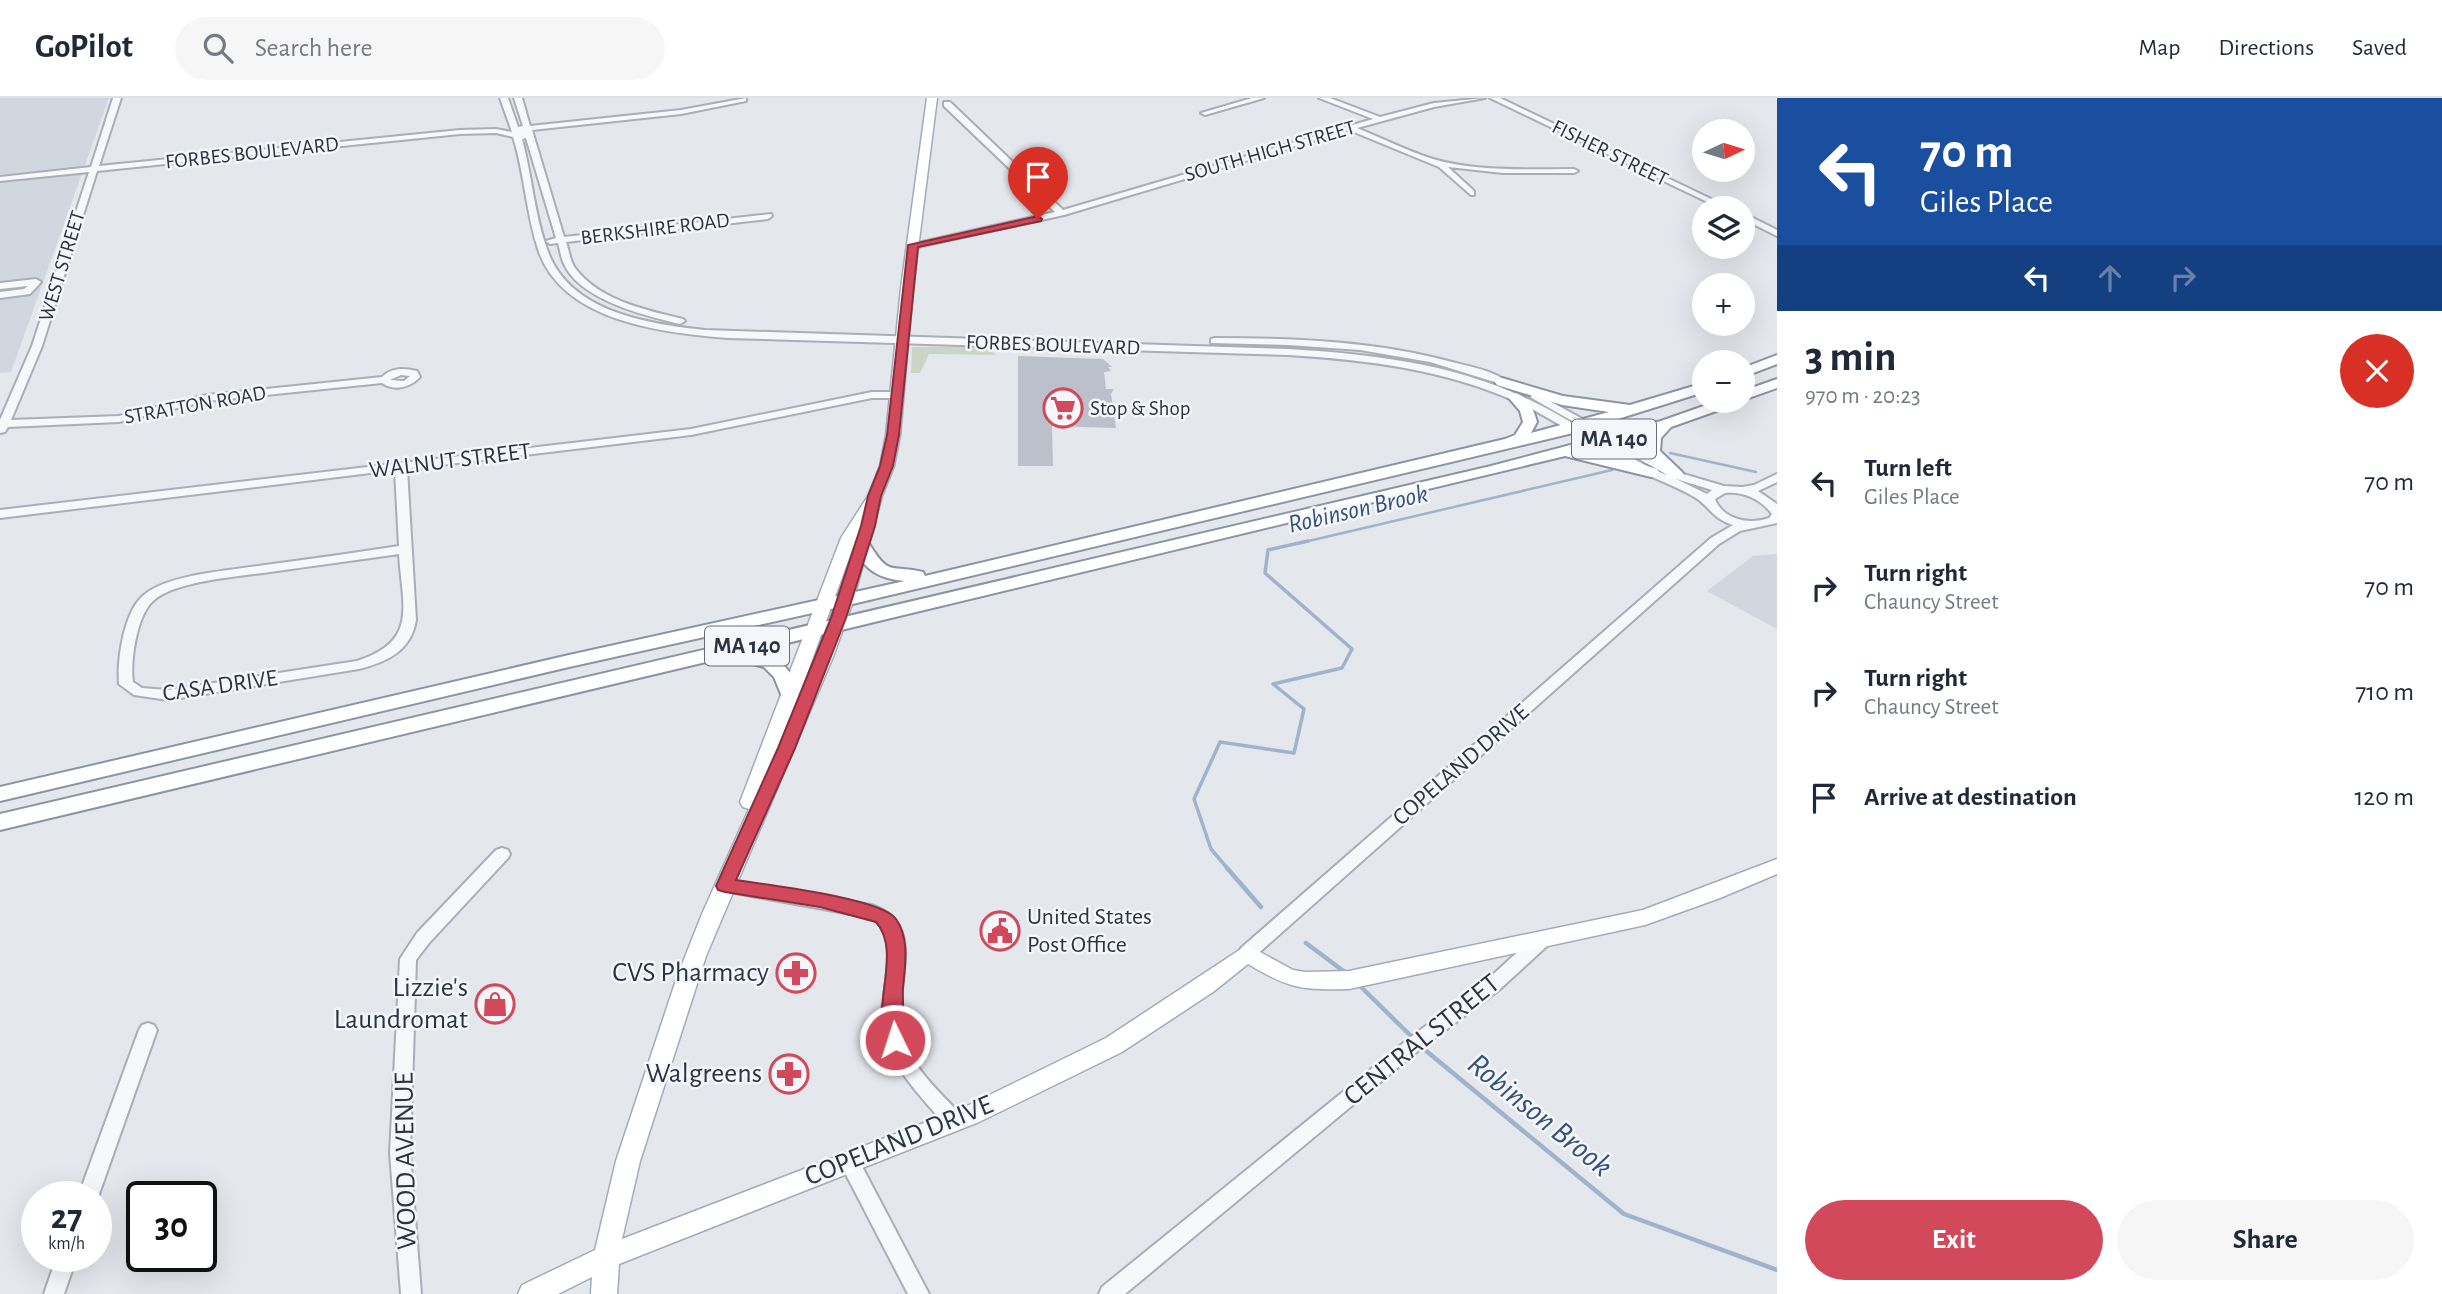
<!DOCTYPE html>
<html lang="en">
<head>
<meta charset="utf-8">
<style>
	:root { --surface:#fff; --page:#f6f6f7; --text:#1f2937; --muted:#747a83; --line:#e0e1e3; --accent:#d1495b }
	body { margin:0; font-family:"Alegreya Sans",sans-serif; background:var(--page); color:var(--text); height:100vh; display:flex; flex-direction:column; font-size:26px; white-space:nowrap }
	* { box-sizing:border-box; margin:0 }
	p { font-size:23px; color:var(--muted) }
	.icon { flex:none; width:38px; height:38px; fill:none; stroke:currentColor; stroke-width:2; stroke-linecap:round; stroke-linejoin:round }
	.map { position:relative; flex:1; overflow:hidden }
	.drawer { display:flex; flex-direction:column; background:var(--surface); width:665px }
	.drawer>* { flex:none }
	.banner { background:#1a4fa0; color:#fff; overflow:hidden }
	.needle { width:46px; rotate:86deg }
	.tools { position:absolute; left:1692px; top:21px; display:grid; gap:14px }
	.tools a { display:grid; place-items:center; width:63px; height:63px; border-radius:50%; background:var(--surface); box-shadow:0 7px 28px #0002; font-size:35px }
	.speed { position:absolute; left:21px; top:1083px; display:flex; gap:14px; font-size:35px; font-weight:700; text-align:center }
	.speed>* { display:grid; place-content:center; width:91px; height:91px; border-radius:50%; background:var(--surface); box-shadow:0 7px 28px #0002; line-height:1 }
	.speed small { font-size:18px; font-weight:400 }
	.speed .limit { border:4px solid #111; border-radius:10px; background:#fff; color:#111 }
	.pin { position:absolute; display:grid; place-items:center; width:60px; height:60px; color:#fff; margin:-72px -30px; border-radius:50% 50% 50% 0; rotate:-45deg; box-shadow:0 0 7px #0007 }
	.pin .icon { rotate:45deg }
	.me { position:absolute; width:77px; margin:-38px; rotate:356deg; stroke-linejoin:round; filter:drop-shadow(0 0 5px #0008) }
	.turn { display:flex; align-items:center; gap:24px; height:147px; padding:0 28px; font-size:32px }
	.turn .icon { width:91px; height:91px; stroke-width:2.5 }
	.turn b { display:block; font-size:49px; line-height:60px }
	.lanes { display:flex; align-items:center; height:66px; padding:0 28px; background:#0003; justify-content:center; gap:35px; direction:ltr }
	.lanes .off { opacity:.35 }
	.round { display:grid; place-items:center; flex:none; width:74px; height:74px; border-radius:37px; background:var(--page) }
	.headline { display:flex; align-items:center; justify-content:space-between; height:119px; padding:0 28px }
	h1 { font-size:42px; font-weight:700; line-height:52px }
	.primary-button { display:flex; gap:14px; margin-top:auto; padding:14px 28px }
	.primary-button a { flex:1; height:80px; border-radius:42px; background:var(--accent); color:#fff; font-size:28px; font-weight:700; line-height:80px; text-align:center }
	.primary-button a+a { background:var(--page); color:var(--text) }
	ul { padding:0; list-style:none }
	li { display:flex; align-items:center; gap:21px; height:105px; padding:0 28px }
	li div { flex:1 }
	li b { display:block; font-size:26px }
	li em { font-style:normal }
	header { display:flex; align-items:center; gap:42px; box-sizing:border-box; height:98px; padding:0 35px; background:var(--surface); border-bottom:2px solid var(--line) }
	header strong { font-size:33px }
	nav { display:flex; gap:38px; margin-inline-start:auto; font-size:24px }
	.search { width:490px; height:63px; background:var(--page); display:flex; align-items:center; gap:18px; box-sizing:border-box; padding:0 24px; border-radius:38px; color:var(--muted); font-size:26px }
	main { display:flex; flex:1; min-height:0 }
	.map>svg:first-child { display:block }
	.built { fill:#d2d6de }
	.green { fill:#c9d6c5 }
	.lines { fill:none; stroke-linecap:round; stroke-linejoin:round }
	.stream-far2 { stroke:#9fb4cc; stroke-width:2.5 }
	.stream-far1 { stroke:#9fb4cc; stroke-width:3.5 }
	.stream { stroke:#9fb4cc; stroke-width:4.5 }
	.building { fill:#bbc0ca }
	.minor-casing { stroke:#a9aeb7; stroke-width:4 }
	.major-casing { stroke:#a3abb8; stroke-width:3 }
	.highway-casing { stroke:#8b94a3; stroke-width:4 }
	.minor { fill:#f7f8fa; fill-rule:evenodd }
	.major { fill:#fff; fill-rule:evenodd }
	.highway { fill:#fff; fill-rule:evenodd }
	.route { fill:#d1495b; stroke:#882f3b; stroke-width:2 }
	.labels { text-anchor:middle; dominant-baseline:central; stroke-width:5; stroke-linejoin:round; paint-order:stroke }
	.far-street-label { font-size:21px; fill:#2b3445; stroke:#f4f6f9 }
	.far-poi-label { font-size:21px; fill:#2b3445; stroke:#f4f6f9; text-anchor:start }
	.shield { fill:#f4f6f9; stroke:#676e7b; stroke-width:2 }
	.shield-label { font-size:23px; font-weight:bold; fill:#2b3445 }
	.street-label { font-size:24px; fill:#2b3445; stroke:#f4f6f9 }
	.poi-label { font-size:24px; fill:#2b3445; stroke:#f4f6f9; text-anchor:start }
	.water-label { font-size:26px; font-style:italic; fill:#34527a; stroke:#f4f6f9 }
	.near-poi-label { font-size:28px; fill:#2b3445; stroke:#f4f6f9; text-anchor:end }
	.near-street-label { font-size:28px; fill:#2b3445; stroke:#f4f6f9 }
	.near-water-label { font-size:32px; font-style:italic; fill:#34527a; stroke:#f4f6f9 }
</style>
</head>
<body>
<header>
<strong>GoPilot</strong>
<div class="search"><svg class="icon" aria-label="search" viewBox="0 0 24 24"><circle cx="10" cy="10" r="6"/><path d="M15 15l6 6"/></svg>Search here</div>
<nav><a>Map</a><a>Directions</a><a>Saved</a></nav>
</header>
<main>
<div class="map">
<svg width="1777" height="1196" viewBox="0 0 1777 1196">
	<rect width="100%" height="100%" fill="#e4e7ec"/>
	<!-- built -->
	<path class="built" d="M0 0H109L11 274 0 275Z
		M1777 456V531L1707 493 1753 458Z"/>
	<!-- green -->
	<path class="green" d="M912 249H986L996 257 929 256 920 275H911Z"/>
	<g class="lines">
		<!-- stream-far2 -->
		<path class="stream-far2" d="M1670 355 1756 374
			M1300 445 1612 372"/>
		<!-- stream-far1 -->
		<path class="stream-far1" d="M1228 771 1211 751 1194 701 1220 644 1294 655 1304 611 1273 586 1342 570 1352 551 1265 475 1268 452 1308 443"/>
		<!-- stream -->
		<path class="stream" d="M1227 770 1261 809
			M1306 845 1346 875
			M1357 885 1414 941
			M1419 947 1624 1116 1777 1172"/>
	</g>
	<!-- building -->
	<path class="building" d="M1018 258 1103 261 1112 269H1108L1111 273 1104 274 1106 291H1114L1111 296 1116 330 1052 328 1053 368H1018Z"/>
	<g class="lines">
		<!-- minor casing -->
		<g class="minor-casing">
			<path id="minor" d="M113 0H121L99 68 460 32 496 31 512 34 500 0H508L518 29 523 28 514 0H522L530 28 681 12 746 0V3L681 16 532 32 564 139 771 116 772 118 768 121 566 144C569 152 570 163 575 170 600 203 646 212 683 221L685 223 680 226C646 218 580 202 564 166 561 160 560 152 558 145L550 146 546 143 556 140 526 40 522 41C532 77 534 116 547 151 568 214 648 226 705 232L1288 251C1370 256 1452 265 1528 301 1576 324 1619 357 1669 378L1530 299 1535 296 1539 297 1680 375 1724 388 1742 389 1754 387 1777 376V384L1758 393 1777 406V425L1740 433 1719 446 1253 860 1247 862 1241 860 1239 855 1241 850 1711 440 1733 427C1713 421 1711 410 1696 400 1674 387 1650 379 1628 368 1591 347 1556 322 1517 304 1444 271 1367 262 1288 257L728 240C664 235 564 224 539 154 526 117 525 77 513 39L496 35 460 36 97 73 42 248 11 322 119 318 207 297 382 279C392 269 404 270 417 273L420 279C411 289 394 294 382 285L207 303 119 324 8 329 5 334 0 335V322L32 248 89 74 0 83V79L91 69ZM401 277 410 278 404 283 390 282ZM1676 381 1712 392 1707 396ZM1725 395C1743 393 1761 401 1772 416L1769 420C1750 427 1723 422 1715 401Z
				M1252 0H1264L1205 17 1201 15Z
				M1319 0H1330L1380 19 1434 5 1485 0 1434 9 1357 30C1382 40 1407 53 1433 61 1477 74 1528 71 1574 71L1578 73 1574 75H1503L1448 69 1474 93V97H1471L1439 69 1349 32 1064 117 913 150 909 147 1055 114 944 8V4H950L1063 112 1373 21Z
				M1490 0H1500L1730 110H1720Z
				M1743 115 1777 132V138L1743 121Z
				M36 181 41 184 30 196 0 200V194L24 191 28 188 0 191V185Z
				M1215 240C1296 240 1377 243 1456 265 1472 269 1493 273 1506 283L1501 286 1430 264 1360 252 1288 247 1211 245V241Z
				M872 294H897L902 297 897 300H872L691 337 407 371 416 522C411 553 387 564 359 571L168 602 134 597 119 586C117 561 124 512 145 496 170 476 234 472 265 467 310 461 354 455 399 448L395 372 0 420V412L691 331ZM399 456C402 508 419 543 357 563L168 592 142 590 133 584C130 563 137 517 153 503 175 482 246 478 277 473 318 467 359 462 399 456Z
				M502 750 508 752 510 756 508 760 429 845 416 862 410 1055 421 1196H401L390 1055 400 861 417 835 496 752Z
				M725 782 871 807C923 823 900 876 900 914 900 925 902 936 906 946 916 974 942 996 962 1018L964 1024 962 1030 955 1032 948 1030C926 1004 901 980 888 948 885 938 883 927 882 916 882 890 904 829 867 819L719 792 717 788 719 784Z
				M1541 836 1547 838 1549 843 1547 848 1499 892 1419 952 1125 1196H1099L1102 1189 1407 942 1487 882 1535 838Z
				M148 925 154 927 157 932 98 1099 96 1103V1099H78L139 932 142 927Z
				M849 1054 856 1057 929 1196H908L839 1063 842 1057Z
				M57 1158H77L64 1196H44Z"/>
		</g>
		<!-- major casing -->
		<g class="major-casing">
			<path id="major" d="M927 0H937L913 190 900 337 894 368 882 398 852 506 833 559 706 858 640 1063 622 1141 963 1010 1106 940 1247 847 1293 872 1305 874 1349 873 1643 812 1777 761V776L1720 800 1645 827 1349 891C1301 892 1290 891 1248 866L1213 894 1122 954 979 1024 619 1166 617 1196H591L592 1179 558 1196H518L522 1187 595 1152 616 1063 677 879 702 816 749 711 743 709 740 704 841 440 868 398 880 368 886 337 901 190ZM856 441 836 506 793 614Z"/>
		</g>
		<!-- highway casing -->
		<g class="highway-casing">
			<path id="highway" d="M1777 257V266L1743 279V270Z
				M1502 280 1563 298 1630 307 1704 285V294L1573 335 844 508 569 569 0 703V689L569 557 905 483C880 481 863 472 854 448L862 443 868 444C890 480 889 466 923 474L925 478 1505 341 1515 337 1523 324 1520 313 1508 299 1515 295C1528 298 1534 312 1537 324L1531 335 1609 314 1562 307 1497 287 1495 284Z
				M1777 281V290L1743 302V293Z
				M1718 303H1738L1736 306 1671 329 1661 340 1660 353 1682 374 1684 377 1682 380H1670L1651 362 1644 346 1649 335 1581 353 1600 355 1657 371 1659 374 1651 379 1565 358 754 553C780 559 792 571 800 597L797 601H783L774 579 764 569 727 559 0 732V716L1491 368 1661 323Z"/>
		</g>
		<!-- minor -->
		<use href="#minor" class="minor"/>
		<!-- major -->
		<use href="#major" class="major"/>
		<!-- highway -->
		<use href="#highway" class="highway"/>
	</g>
	<!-- route -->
	<path class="route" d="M1038 118 1042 121 1041 123 918 149 899 337 893 368 881 398 875 428 846 520 795 650 736 782C767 787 881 800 896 821 910 841 905 868 903 890 902 903 906 941 902 948L895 950 888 948C869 911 903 854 876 824L820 809 725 794 718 792 716 788 778 650 831 520 861 428 868 398 880 368 887 337 908 147Z"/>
	<!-- icons -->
	<defs>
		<g id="supermarket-ring" transform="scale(2.0125)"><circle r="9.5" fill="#f4f6f9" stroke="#d1495b" stroke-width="1.5"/><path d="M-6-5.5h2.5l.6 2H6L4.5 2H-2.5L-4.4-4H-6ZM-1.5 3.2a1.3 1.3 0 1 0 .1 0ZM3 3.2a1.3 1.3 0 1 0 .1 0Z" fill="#d1495b"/></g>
		<g id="civic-ring" transform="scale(2.0125)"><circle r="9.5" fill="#f4f6f9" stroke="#d1495b" stroke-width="1.5"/><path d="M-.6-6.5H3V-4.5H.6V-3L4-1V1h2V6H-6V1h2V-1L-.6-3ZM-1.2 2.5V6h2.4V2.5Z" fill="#d1495b"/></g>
		<g id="pharmacy-ring" transform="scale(2.0125)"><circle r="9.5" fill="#f4f6f9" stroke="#d1495b" stroke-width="1.5"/><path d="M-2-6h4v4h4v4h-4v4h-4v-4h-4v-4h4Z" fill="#d1495b"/></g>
		<g id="shop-ring" transform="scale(2.0125)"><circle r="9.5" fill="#f4f6f9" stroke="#d1495b" stroke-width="1.5"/><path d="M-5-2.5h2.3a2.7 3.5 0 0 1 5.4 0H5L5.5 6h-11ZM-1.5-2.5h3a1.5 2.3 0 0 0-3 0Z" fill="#d1495b"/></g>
	</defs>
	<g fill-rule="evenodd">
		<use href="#supermarket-ring" x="1063" y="310"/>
		<use href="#civic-ring" x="1000" y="833"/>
		<use href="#pharmacy-ring" x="796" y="875"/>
		<use href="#shop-ring" x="495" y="906"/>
		<use href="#pharmacy-ring" x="789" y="976"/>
	</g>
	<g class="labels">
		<!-- far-street labels -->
		<g class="far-street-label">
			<text transform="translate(1270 53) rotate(-16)">SOUTH HIGH STREET</text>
			<text transform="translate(252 55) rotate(-6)">FORBES BOULEVARD</text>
			<text transform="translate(1610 55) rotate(26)">FISHER STREET</text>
			<text transform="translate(655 131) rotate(-7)">BERKSHIRE ROAD</text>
			<text transform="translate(62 168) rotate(-73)">WEST STREET</text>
			<text transform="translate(1053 247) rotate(2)">FORBES BOULEVARD</text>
			<text transform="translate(195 307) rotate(-10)">STRATTON ROAD</text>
		</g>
		<!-- far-poi labels -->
		<g class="far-poi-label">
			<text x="1090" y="310">Stop &amp; Shop</text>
		</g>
		<!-- shield labels -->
		<g class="shield">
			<rect x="1572" y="321.5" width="84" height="39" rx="5"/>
			<rect x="705" y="528.5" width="84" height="39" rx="5"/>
		</g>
		<g class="shield-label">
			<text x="1614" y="341">MA 140</text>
			<text x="747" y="548">MA 140</text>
		</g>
		<!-- street labels -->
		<g class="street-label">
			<text transform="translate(450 363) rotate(-7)">WALNUT STREET</text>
			<text transform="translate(220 588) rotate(-8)">CASA DRIVE</text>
			<text transform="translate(1461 667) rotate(-41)">COPELAND DRIVE</text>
		</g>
		<!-- poi labels -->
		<g class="poi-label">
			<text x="1027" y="819">United States<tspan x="1027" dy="28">Post Office</tspan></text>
		</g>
		<!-- water labels -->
		<g class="water-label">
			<text transform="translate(1358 411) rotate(-13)">Robinson Brook</text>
		</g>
		<!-- near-poi labels -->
		<g class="near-poi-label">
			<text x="769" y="875">CVS Pharmacy</text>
			<text x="468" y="890">Lizzie's<tspan x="468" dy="32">Laundromat</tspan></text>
			<text x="762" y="976">Walgreens</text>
		</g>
		<!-- near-street labels -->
		<g class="near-street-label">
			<text transform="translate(1422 942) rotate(-39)">CENTRAL STREET</text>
			<text transform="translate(899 1043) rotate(-22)">COPELAND DRIVE</text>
			<text transform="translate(406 1063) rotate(-91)">WOOD AVENUE</text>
		</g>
		<!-- near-water labels -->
		<g class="near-water-label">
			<text transform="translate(1540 1017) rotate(39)">Robinson Brook</text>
		</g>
	</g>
</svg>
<div class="tools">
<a><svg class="needle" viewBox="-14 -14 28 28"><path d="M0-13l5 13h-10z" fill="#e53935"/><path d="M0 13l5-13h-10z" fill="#747a83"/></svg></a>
<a><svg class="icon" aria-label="layers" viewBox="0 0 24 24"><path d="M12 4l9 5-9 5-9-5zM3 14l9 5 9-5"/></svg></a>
<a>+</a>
<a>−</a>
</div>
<div class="speed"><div>27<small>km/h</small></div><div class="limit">30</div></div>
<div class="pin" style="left:1038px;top:121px;background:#d93025"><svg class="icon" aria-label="arrive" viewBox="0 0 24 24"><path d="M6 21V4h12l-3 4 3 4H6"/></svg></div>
<svg class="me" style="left:895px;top:942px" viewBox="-20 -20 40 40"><circle r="17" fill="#d1495b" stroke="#fff" stroke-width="3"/><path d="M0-11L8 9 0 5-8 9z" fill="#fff"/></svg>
</div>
<section class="drawer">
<div class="banner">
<div class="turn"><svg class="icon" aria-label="left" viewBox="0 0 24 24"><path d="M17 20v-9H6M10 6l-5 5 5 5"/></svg><div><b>70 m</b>Giles Place</div></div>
<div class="lanes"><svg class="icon" aria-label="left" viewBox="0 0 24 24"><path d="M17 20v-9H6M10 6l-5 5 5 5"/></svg><svg class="icon off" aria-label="ahead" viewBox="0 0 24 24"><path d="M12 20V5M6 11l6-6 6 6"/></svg><svg class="icon off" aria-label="right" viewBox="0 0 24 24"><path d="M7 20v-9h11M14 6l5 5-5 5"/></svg></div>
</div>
<div class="headline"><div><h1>3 min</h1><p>970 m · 20:23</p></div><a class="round" style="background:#d93025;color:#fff"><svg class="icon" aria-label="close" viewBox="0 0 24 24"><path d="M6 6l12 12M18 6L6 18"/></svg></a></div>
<ul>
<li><svg class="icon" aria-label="left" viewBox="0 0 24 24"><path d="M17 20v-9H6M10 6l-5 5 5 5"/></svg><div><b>Turn left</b><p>Giles Place</p></div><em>70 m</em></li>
<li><svg class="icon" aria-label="right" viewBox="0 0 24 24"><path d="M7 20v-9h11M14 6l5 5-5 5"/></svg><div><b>Turn right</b><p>Chauncy Street</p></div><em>70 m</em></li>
<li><svg class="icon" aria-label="right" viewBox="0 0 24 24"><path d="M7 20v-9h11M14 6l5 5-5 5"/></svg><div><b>Turn right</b><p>Chauncy Street</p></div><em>710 m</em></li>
<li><svg class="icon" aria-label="arrive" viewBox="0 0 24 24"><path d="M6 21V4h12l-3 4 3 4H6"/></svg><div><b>Arrive at destination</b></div><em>120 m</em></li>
</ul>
<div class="primary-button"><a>Exit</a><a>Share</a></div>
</section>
</main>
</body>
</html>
